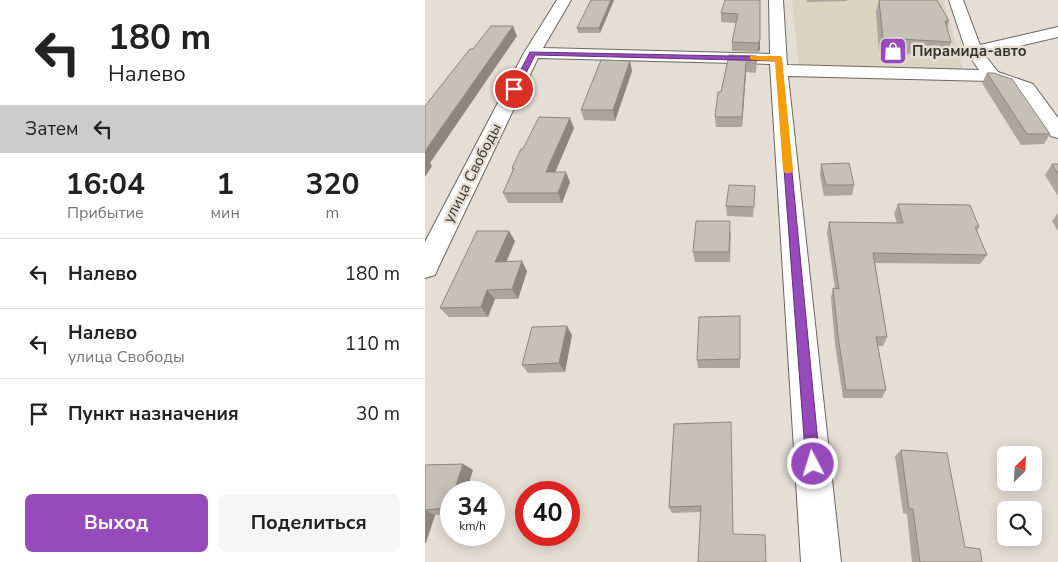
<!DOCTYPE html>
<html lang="ru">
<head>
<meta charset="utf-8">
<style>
	:root { --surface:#fff; --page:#f6f6f6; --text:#222; --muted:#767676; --line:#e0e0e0; --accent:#974abb }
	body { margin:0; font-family:"Nunito Sans",sans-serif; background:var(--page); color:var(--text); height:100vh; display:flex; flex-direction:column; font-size:19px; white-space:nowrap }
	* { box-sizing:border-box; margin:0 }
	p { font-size:16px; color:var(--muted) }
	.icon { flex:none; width:28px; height:28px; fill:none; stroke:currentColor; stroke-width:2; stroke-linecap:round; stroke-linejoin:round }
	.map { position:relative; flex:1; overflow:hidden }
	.panel { display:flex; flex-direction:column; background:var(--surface); width:425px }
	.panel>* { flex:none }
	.top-card { background:#fff; color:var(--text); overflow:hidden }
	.needle { width:32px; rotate:25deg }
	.tools { position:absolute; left:572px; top:446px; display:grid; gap:10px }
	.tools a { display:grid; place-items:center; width:45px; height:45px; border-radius:8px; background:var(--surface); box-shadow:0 2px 12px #0003; font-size:25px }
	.speed { position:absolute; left:15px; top:481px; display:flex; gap:10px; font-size:25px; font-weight:700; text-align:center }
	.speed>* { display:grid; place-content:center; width:65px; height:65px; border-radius:50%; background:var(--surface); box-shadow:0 2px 12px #0003; line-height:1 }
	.speed small { font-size:12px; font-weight:400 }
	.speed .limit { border:8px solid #d22; background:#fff; color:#111 }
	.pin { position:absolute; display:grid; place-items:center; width:42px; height:42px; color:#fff; margin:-21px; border:2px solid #fff; border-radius:50%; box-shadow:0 1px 5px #0007 }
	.me { position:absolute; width:55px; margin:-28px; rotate:355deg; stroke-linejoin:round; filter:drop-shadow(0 0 4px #0008) }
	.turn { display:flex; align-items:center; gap:18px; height:105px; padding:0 25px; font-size:22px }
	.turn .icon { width:65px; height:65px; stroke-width:2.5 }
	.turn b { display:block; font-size:35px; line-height:42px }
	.then { display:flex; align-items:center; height:48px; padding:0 25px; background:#0003; gap:10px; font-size:19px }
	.eta { display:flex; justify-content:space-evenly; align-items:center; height:85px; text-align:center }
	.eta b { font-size:30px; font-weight:700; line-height:35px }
	.button { display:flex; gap:10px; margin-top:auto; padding:10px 25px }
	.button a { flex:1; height:58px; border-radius:8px; background:var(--accent); color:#fff; font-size:20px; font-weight:700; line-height:58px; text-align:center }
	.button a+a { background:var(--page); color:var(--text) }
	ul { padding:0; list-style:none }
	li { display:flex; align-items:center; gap:15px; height:70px; padding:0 25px; border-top:1px solid var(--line) }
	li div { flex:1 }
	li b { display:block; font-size:19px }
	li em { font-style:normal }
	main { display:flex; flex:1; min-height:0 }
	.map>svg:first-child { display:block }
	.built { fill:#dbd2c1 }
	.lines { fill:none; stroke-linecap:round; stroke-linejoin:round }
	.minor-casing { stroke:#6c675e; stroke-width:2 }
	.minor { fill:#fff; fill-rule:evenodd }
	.wall { fill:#aaa69d }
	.shaded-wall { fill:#8b8780 }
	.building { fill:#c6c1b7; stroke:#8b8780 }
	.route { fill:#974abb; stroke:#62307a }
	.slow { fill:#f59e0b }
	.labels { text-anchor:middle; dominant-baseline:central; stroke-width:5; stroke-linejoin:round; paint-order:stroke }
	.far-poi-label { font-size:15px; font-weight:bold; fill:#35332f; stroke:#e4ded4; text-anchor:start }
	.far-street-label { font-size:15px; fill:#35332f; stroke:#e4ded4 }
</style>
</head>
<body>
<main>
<section class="panel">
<div class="top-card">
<div class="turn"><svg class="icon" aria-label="left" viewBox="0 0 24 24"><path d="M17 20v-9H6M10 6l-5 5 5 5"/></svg><div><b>180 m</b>Налево</div></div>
<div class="then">Затем<svg class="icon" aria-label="left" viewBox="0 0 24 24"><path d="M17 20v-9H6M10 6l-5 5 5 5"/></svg></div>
</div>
<div class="eta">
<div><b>16:04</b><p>Прибытие</p></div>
<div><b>1</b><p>мин</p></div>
<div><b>320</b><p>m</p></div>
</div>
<ul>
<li><svg class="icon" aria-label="left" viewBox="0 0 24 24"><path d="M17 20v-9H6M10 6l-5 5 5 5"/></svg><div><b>Налево</b></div><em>180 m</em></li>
<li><svg class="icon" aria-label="left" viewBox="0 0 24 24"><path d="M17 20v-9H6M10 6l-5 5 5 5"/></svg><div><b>Налево</b><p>улица Свободы</p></div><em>110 m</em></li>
<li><svg class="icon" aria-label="arrive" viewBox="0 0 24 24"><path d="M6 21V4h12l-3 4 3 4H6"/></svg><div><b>Пункт назначения</b></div><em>30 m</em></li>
</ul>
<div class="button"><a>Выход</a><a>Поделиться</a></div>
</section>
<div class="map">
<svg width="633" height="562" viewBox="0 0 633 562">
	<rect width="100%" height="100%" fill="#e4ded4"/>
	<!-- built -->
	<path class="built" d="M367 0H518L538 70 374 66Z"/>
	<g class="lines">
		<!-- minor casing -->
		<g class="minor-casing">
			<path id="minor" d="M132 0H146L118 48 345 54 344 0H358L362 65 554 70 541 51 524 0H538L555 45 633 27V37L559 54 573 72 608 84 633 118V138L626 136 594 92 565 81 363 76 416 562H376L345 64 113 58 13 268 10 275 0 278V242L99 53Z"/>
		</g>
		<!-- minor -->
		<use href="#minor" class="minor"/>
	</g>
	<!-- wall -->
	<path class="wall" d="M189 0 175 33H153L152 28Z
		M335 0V50L333 52 307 51V42L311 23 296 22V13Z
		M382 0H422V1L382 2Z
		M454 0H512L524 21 522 28 526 42 521 56 454 52 451 12Z
		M304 55 332 56 331 73 321 72 317 127H291L290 117Z
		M205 61 207 71 190 121 159 120 156 110Z
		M562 73 625 134 619 144 596 145 557 83Z
		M149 128 130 172 145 182 137 203H83L78 193 88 171 87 168 98 149Z
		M396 164 429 185 427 195 399 196 395 174Z
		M627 164H633V196L620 175Z
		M330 186 328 217 302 216 301 206Z
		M473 204 554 227 552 231 562 255 555 264 450 263 462 337 458 346H453L461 390 457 398H418L410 344 406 298 408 288 410 289 402 232 404 222 472 223 469 214Z
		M633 213V231L627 221Z
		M306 232 305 262H270L268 252Z
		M90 241 81 262 102 271 93 299H70L63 317H24L15 308Z
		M315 316V368H273L272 360Z
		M147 335 140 372 103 373 97 365Z
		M249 424 308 534 341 562 276 512 247 513 244 507Z
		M476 450 540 547 557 562H487L482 514 478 513 470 456Z
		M38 464 48 470 41 492H26V514L10 515 0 543V465Z"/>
	<!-- shaded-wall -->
	<path class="shaded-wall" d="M186 0H189L175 33 174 28Z
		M88 26 92 36 5 163 7 166 0 177V151Z
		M335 40V50L333 52V43Z
		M205 61 207 71 190 121 188 110Z
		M321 62V72L317 127V117Z
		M145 118 149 128 126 182 121 172Z
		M141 172 145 182 137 203 133 193Z
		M84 231 90 241 77 272 70 262Z
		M97 261 102 271 93 299 87 289Z
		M62 290 70 299 63 317 56 307Z
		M142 326 147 335 140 372 134 363Z
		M38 464 48 470 41 492H29Z
		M26 500V510L23 508Z
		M0 510 10 515 1 543H0Z"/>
	<!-- building -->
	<path class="building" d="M166 0H186L174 28H152Z
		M300 0H335V40L333 43 307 42 313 14 296 13Z
		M454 0H512L524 21H520L526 42 458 38Z
		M66 26H88L0 151V106L45 49H48Z
		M304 55 332 56 331 63 321 62 317 117H290L293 92H296Z
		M176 60 205 61 188 110H156Z
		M562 73H569L587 79 625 134H602Z
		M114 117 145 118 121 172H141L133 193H78L89 168H87L96 149H98Z
		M424 163 429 185H401L396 164Z
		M627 164H633V174Z
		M304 185 330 186 329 207 301 206Z
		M473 204 545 205 554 227H550L562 255 448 253 462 337H451L461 390H421L413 335 408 288 414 289 404 222 478 223Z
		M271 221H305L304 252H268Z
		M52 231H84L70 262 97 261 87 289 62 290 56 307 15 308Z
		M315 316V359L272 360 274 317Z
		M142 326 134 363 97 365 107 327Z
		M306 422 308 534 340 535 341 562H273L276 506 244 507 249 424Z
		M476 450 522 453 540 547 555 549 557 562H495L488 509H484Z
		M38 464 29 492H26V500L23 508 0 510V465Z"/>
	<!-- route -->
	<path class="route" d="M105 52 356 57 395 464 393 469 388 471 383 469 381 464 351 61 110 55 93 89 87 90 86 89Z"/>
	<!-- slow -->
	<path class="slow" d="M325 56H354L357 58 368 170 366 173H360L358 170 350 61 328 60 325 59Z"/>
	<!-- icons -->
	<defs>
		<g id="shop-square" transform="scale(1.4375)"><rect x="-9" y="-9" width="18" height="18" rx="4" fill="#974abb" stroke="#e4ded4"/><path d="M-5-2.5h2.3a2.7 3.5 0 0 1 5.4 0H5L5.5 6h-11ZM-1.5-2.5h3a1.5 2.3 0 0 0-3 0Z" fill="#fff"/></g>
	</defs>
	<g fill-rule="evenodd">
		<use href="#shop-square" x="468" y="51"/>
	</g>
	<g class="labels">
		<!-- far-poi labels -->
		<g class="far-poi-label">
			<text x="487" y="51">Пирамида-авто</text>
		</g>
		<!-- far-street labels -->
		<g class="far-street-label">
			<text transform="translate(47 173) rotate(-63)">улица Свободы</text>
		</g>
	</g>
</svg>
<div class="tools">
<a><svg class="needle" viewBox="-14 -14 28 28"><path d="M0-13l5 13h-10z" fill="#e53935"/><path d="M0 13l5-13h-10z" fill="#767676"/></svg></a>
<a><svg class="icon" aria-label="search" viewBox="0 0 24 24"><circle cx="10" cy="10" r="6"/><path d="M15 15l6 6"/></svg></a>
</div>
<div class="speed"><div>34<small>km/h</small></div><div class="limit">40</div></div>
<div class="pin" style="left:89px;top:89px;background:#d93025"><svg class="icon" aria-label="arrive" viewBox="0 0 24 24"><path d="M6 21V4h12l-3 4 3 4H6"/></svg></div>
<svg class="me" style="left:388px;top:464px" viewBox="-20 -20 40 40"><circle r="17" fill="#974abb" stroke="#fff" stroke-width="3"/><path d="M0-11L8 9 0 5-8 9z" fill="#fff"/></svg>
</div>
</main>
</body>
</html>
